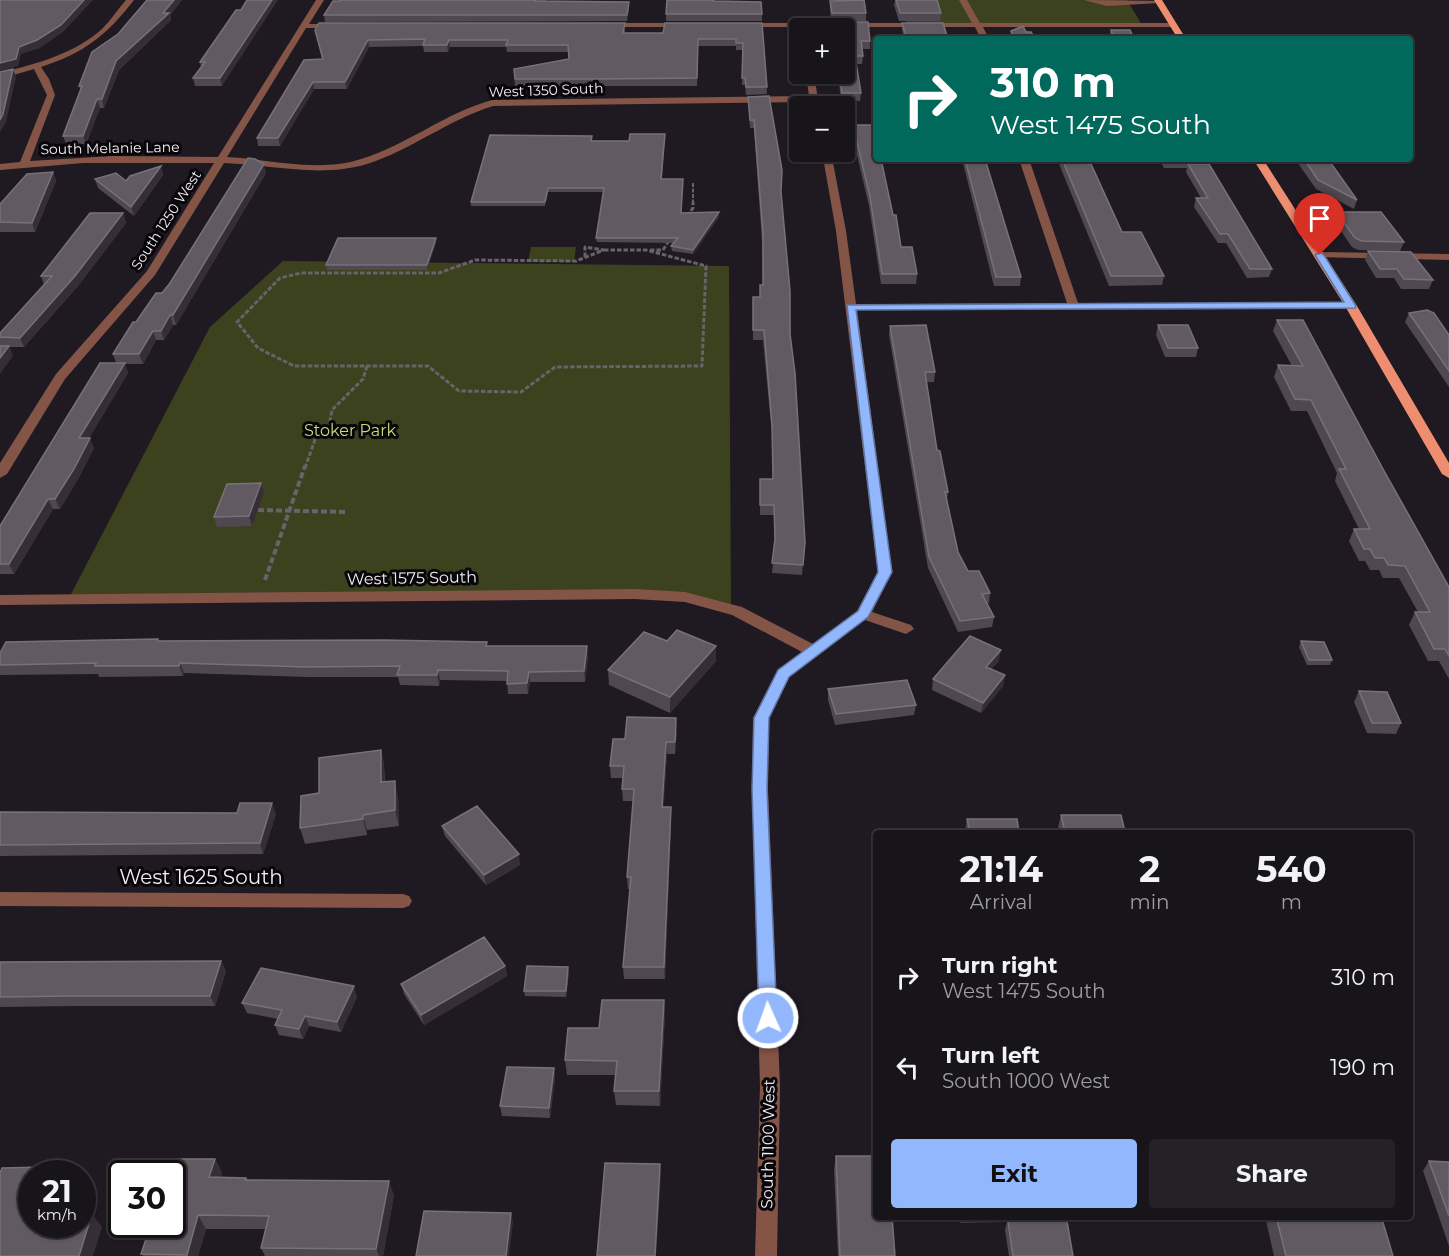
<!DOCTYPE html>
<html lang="en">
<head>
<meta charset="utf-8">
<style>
	:root { --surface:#17141a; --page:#242127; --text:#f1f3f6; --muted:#9e9ea2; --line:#363339; --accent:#93b7fd }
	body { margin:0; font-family:Montserrat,sans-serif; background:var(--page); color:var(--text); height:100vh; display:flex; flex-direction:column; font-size:22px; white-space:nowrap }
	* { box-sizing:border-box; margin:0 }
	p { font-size:20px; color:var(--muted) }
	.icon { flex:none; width:33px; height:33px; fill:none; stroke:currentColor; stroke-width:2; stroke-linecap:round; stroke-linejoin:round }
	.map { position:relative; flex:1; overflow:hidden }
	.sheet { position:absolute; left:873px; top:830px; width:540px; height:390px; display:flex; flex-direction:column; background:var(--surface); border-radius:6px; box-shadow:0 2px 4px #0004,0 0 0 2px var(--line) }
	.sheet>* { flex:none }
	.banner { position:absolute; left:873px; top:36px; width:540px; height:126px; border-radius:6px; box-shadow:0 2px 4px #0004,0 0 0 2px var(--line); background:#00695c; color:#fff; overflow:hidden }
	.controls { position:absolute; left:789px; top:18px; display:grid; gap:12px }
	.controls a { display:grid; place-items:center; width:66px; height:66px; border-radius:6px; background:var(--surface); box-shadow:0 2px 4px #0004,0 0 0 2px var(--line); font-size:30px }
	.speed { position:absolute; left:18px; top:1160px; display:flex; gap:12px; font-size:30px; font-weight:700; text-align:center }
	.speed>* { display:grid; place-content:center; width:78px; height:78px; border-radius:50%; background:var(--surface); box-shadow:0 2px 4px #0004,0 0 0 2px var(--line); line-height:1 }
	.speed small { font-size:15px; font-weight:400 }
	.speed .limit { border:3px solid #111; border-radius:9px; background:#fff; color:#111 }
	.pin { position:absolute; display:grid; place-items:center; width:51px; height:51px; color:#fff; margin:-62px -26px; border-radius:50% 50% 50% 0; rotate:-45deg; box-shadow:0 0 6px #0007 }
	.pin .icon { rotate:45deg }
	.me { position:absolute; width:66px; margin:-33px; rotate:358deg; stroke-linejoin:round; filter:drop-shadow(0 0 4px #0008) }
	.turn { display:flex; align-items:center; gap:21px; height:126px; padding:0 18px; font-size:27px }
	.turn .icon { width:78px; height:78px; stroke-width:2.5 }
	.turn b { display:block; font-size:42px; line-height:51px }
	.eta { display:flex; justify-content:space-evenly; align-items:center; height:102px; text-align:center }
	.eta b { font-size:36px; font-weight:700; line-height:42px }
	.button { display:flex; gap:12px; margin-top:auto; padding:12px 18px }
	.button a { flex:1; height:69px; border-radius:6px; background:var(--accent); color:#111; font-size:24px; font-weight:700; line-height:69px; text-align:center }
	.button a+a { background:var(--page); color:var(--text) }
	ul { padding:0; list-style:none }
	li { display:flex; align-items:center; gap:18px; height:90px; padding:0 18px }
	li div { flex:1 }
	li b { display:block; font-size:22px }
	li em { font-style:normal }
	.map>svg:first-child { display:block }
	.green { fill:#3d421e }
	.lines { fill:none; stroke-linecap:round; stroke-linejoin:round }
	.path-far2 { stroke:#68636b; stroke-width:2; stroke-dasharray:4 1.5; stroke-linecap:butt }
	.path-far1 { stroke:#68636b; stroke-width:3; stroke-dasharray:4.5 2; stroke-linecap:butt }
	.path { stroke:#68636b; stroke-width:4; stroke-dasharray:6 3; stroke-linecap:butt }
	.minor { fill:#845547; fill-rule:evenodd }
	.major { fill:#ee8d70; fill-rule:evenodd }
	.wall { fill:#4f4850 }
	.shaded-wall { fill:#352e36 }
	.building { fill:#615a62; stroke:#777179; stroke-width:1.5 }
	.route { fill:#93b7fd; stroke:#6077a4; stroke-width:1.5 }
	.labels { text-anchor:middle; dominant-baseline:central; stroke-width:6; stroke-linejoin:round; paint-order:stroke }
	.far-street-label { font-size:14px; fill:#f1eef4; stroke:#080609 }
	.park-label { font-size:16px; fill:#cdda7e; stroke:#080609 }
	.street-label { font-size:16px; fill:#f1eef4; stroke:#080609 }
	.near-street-label { font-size:20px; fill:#f1eef4; stroke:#080609 }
</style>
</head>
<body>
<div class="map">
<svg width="1449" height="1256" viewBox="0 0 1449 1256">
	<rect width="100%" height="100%" fill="#1f1a22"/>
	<!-- green -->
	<path class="green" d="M900 0H1127L1142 25 907 24Z
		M531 247H576L574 262H528Z
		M283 261 729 266 731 605 675 598 68 600 210 327Z"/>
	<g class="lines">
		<!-- path-far2 -->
		<path class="path-far2" d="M693 183V204"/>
		<!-- path-far1 -->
		<path class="path-far1" d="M687 216 693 208V202
			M604 250H646L706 266 702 366 555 367 521 392 459 391 428 366H294L258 348 237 322 280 278 301 273H439L475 260 576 261Z
			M650 250H663L670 239
			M585 257V247L604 250
			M305 468 318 431H328L332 410 363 379 367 366"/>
		<!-- path -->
		<path class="path" d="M258 510 347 512
			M265 580 305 466"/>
		<!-- minor -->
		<path class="minor" d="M126 0H134C106 36 84 53 41 67L49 79 55 95 30 161 112 156 218 157 316 0H324L309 24H338L342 26 338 28H306L227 157C270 159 319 173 361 159 407 145 445 113 492 100L809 96 806 74H814L819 106H811L810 102 493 106C448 120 411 150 367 164 321 178 271 165 224 163L155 275 65 379 7 474 0 478V463L56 374 147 271 214 163H83L0 170V164L20 162 47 95 34 69 0 79V73C36 64 74 54 102 29 111 20 118 9 126 0Z
			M959 0H967L980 23H1173L1177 25 1173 27H983L989 39H981L975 27H743L739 25 743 23H972Z
			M1084 0 1163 1 1159 3 1107 6Z
			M605 23H683L687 25 683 27H602L601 25Z
			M822 152H831L846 231 856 304 1067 303 1019 159H1029L1078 303H1351L1357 306 1351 309 857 310 892 572 872 612 911 625 914 629 906 634 865 620 789 677 769 718 768 789 780 1087 777 1256H755L760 1087 752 789 753 718 778 670 802 652 732 615 685 602 635 599 0 605V595L635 589 685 592 742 607 813 644 857 611 878 572 836 231Z
			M1320 252 1449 254V260L1316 257V253Z
			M0 892 403 894 409 896 412 901 409 906 403 908 0 906Z"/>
		<!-- major -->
		<path class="major" d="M1154 0H1162L1186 39H1178Z
			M1253 159H1263L1357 306 1449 463V478L1442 474 1345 306Z"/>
	</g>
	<!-- wall -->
	<path class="wall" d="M147 0H182L170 15 171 20 119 70 104 108H100L86 144H66L63 136 81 91 79 86 118 34Z
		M340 0H547L545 1 629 8 627 21 325 22 324 15Z
		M895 0H937L941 13 940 21H899L894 5Z
		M714 1 762 14V21H666V14Z
		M830 1 866 13V21H831L830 8Z
		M236 10 222 86H195L193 78 201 67 200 62Z
		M833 22 870 41V49H862L863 56 862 64H856L861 93 860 101H841L838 74H844V28H832Z
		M762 23 767 94 746 95 745 85H742L743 50H736V46H698L697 86H515L514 69 569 59 568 52H507L506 47H450L448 52H424L423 46 369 47 347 89H314L280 146H258L257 138 322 59 315 30H625V33H663Z
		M902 23 948 39H904L902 30Z
		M1111 30 1134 39H1111L1109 36Z
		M1011 31 1026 32 1035 39H1010Z
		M748 97 781 192 805 542 802 575 772 573 775 543 774 515H760V479H773L772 435 763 340H753V297H760V285H763L762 242 754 128H750Z
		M853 125 901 247 917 274 916 284H881L869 206 852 134Z
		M665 134 662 179 682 213 719 217 693 254 672 251 671 246 674 243 597 242 596 238 603 192H548L545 206H471V202L592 141H629Z
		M962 159H985L1021 277 1020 286H994Z
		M1057 159H1086L1122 232 1164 276 1162 285 1109 286Z
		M1159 159H1204L1205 161V164L1272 269 1269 277 1247 278 1226 243H1218L1194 207 1196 198H1201L1186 172 1187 168H1164Z
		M1295 159H1328L1357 200 1354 209 1316 189Z
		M161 166 163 175 134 216 98 188 95 179 126 181Z
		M53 172 56 181 35 232H0V204Z
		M266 173 176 325H173L164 340H156L143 364H125L128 373 89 438 94 448 78 479 60 509H53L14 574H0V526L116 363 113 354 136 322Z
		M1336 212 1404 242 1400 251 1358 250 1352 247 1334 221Z
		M123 213 126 223 78 286 24 347H9L13 356 0 346V333L44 285 41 276Z
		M436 238V243L427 270H327L326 265Z
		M1368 251 1433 280 1429 289H1401L1394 278H1376L1365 260Z
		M1409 313 1449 335V387L1405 322Z
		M1277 320 1383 469 1449 587V679L1439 661H1428L1409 625 1415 612H1418L1399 578H1383L1379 570H1370L1365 561H1359L1349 541 1354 529H1359L1335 481 1337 473 1307 411H1291L1274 377 1278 365 1292 366 1273 331Z
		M1158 325 1198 348 1196 357H1165L1156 335Z
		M890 326 935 372 934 382H926L937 450 948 492 947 499 958 552 968 571 990 593 989 603H987L994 617 992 627 958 632 928 568 889 335Z
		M261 483 264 493 252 526 217 527 214 517Z
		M159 641 487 642V646L588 656 585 682H530L528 694H508L507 681 440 680 439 686 400 685 398 677H308L184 673 183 676 99 677 98 674 0 675V653Z
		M1301 641 1332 660 1330 665H1307L1299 647Z
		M716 661 670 713 609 685 608 670Z
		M999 661 991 669 1005 675 1003 686 981 713 932 690 933 679Z
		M828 689 916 705 914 715 835 725 828 700Z
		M1359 691 1401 723 1396 734 1367 733 1354 702Z
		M677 731 675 754H667L663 807 671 819 665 979H624L623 967 630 889H628L627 877 633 801H623L622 789 623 778H611L610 766 625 739Z
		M381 750 384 765 385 782 398 796 399 826 367 830V835L305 844 300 828 319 793Z
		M0 812 276 814 263 854 0 856Z
		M1061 815 1125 832H1057Z
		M967 819 1019 832H965Z
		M442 826 520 865 486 885 445 836Z
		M221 961 226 971 215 1006H75L0 1007V962Z
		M505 966 507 976 424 1025 404 994 401 984Z
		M569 972 566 997 525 996 524 991Z
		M357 997 341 1032 309 1026 303 1039 279 1035 275 1025 278 1019 247 1013 242 1003Z
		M664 1000 665 1015 660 1106 616 1105 614 1091 616 1075H567L565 1060 599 1028Z
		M554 1068 555 1078 550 1118 502 1116 500 1106Z
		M836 1156 895 1256H838L834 1170Z
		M215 1159 222 1173 221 1177 246 1178 248 1180 394 1195 383 1256H265L261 1248 265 1229H206L198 1256H143L141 1254Z
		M1429 1161 1449 1162V1246L1423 1171Z
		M959 1216H1012L1011 1221 1073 1256H1009L1005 1230 1007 1222 960 1223Z
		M1265 1216H1381L1393 1256H1274Z"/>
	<!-- shaded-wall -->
	<path class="shaded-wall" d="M84 0H93L63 32 40 48 21 54 18 66 0 71V63L19 47Z
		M174 0H182L170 15 171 20 119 70 104 108 102 99 116 61Z
		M272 0H278L222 86 220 78Z
		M629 2V8L627 21V15Z
		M368 40 369 47 347 89 345 82Z
		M449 40 450 47 448 52 447 45Z
		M13 69 16 77 6 122 0 132V120Z
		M313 82 314 89 280 146 278 138Z
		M97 99 100 108 86 144 83 136Z
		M264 164 266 173 176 325 173 315Z
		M161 166 163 175 134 216 131 207Z
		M53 172 56 181 35 232 32 223Z
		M548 188V192L545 206V202Z
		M719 212V217L693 254V250Z
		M123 213 126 223 78 286 24 347 20 338Z
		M436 238V243L427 270V265Z
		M170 315 173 325 164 340 161 331Z
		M153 331 156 340 143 364 139 354Z
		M9 346 13 356 0 374V358Z
		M125 363 128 373 83 448 79 438Z
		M90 438 94 448 78 479 60 509 55 499Z
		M261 483 264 493 252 526 249 516Z
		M48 499 53 509 14 574 9 564Z
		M587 646 588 656 585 682 584 671Z
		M716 646V661L670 713V697Z
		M1001 650 999 661 984 677 986 667Z
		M180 663 184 673 183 676 179 666Z
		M438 670 440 680 439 686 437 675Z
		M529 672 530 682 528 694 527 683Z
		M1005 675 1003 686 981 713 983 703Z
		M676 718 677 731 675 754V742Z
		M666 742 667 754 663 819 662 807Z
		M381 750 384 765 385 798 381 782Z
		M395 781 398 796 399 826 395 810Z
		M272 803 276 814 263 854 260 843Z
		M671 807V819L665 979 664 967Z
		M363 815 367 830V835L363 819Z
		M519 854 520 865 486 885 484 875Z
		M221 961 226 971 215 1006 210 996Z
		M505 966 507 976 424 1025 421 1015Z
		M568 967 569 972 566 997V991Z
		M354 986 357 997 341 1032 337 1022Z
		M664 1000 665 1015 660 1106 659 1091Z
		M305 1016 309 1026 303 1039 299 1029Z
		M554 1068 555 1078 550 1118 549 1108Z
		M215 1159 222 1173 217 1191 209 1177Z
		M660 1164 661 1174 656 1256H655Z
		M44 1167 48 1173H42Z
		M389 1181 394 1195 383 1256H379L376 1249Z
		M32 1202V1221L27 1215Z
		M511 1213 513 1222 509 1256H506Z
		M92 1214 102 1227 93 1256H79Z
		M198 1215 206 1229 198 1256H188L187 1255Z"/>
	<!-- building -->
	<path class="building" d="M0 0H84L61 25 37 40 19 47 16 59 0 63Z
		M147 0H174L163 13H169L116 61 102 99H97L83 136H63L82 86H79L92 52 118 34Z
		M247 0H272L220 78H193L205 62H200L236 10H241Z
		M340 0H536L534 1 629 2 627 15H324L333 1H340Z
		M667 0H714V1L761 2 762 14H666Z
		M864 0 866 13H832L830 1Z
		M896 0H937L941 13H900Z
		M833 22H868L870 41H861L863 56H855L861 93H842L839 74H844V28H834Z
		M319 23H625L623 33H663L665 23H762L767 87H746L745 78H742L743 43H736V39H698L697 78 599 79H515L514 69 569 59 568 45H506L508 40H449L447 45H423L425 39 368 40 345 82H313L278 138H257L304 60 323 59 315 30Z
		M902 23H943L948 39H907Z
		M1023 26 1026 32H1031L1035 39H1014L1011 31Z
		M1111 30H1130L1134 39H1114Z
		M13 69 3 114 0 120V72Z
		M769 96 782 170 781 192 790 291V334L795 373 805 542 803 565 772 563 775 539 774 505H760V479H773L772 425 764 330H753V297H760V285H763V233L754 120H750L748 97Z
		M853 125H874L876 134V159H881L893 215H896L901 247H912L917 274H882L870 197Z
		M630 134H665L661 179H683L681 213 719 212 693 250 671 246 678 238H596L604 188H548L545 202H471L490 135 592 136 591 141H629Z
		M248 158 255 159 264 164 173 315H170L161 331H153L139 354H113L133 322H136L156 293H162L170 283Z
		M965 159H985L1021 277H996Z
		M1062 159H1086L1088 164H1091L1122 232H1141L1164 276H1111Z
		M1165 159H1204L1205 161H1166Z
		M1304 159H1328L1357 200 1318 180Z
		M1188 164H1209L1272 269H1250L1228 234H1220L1196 198H1208Z
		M161 166 131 207 95 179 116 173 126 181 130 176Z
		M53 172 32 223 0 222V204L27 174Z
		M1336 212H1381L1404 242 1362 241 1355 238Z
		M90 213H123L75 276 20 338 0 337V333L52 276H41Z
		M338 238H436L427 265H326Z
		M1368 251 1411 252 1433 280 1404 279 1397 269H1380Z
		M1427 310 1434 313 1449 335V371L1409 313Z
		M1277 320H1303L1383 469 1449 587V656L1445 649H1434L1415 612H1430L1405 566 1388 565 1384 558H1375L1370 549H1364L1354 529H1370L1339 469H1346L1311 400 1295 399 1278 365 1303 366Z
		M926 325 935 372H925L937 450 940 451 948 492H945L958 552 968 571H979L990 593 982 594 994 617 960 621 929 557 890 326Z
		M1158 325H1188L1198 348H1168Z
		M0 346H9L0 358Z
		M100 363H125L79 438H90L74 469 55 499H48L9 564H0V526Z
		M261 483 249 516 214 517 227 484Z
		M677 630 716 646 670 697 608 670 644 632 667 641Z
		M970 636 1001 650 986 667 1005 675 983 703 933 679Z
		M158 639V641L384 640 487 642 486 646H587L584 671 529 672 527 683 507 684 508 671 438 670 437 675H397L400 666 305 667 180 663 179 666H95L96 663 0 665V653L6 642Z
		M1301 641 1324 642 1332 660H1309Z
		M907 680 916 705 836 714 828 689Z
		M1359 691 1387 692 1401 723H1372Z
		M627 717 676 718 675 742H666L662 807H671L664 967H623L631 877H627L634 789H622L624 766H610L613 739H625Z
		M381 750V782L395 781V810L363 815V819L300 828 301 796 319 793V758Z
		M240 803H272L260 843 0 845V812L237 813Z
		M477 806 519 854 484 875 442 826Z
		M1061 815H1121L1125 832H1065Z
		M967 819H1017L1019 832H970Z
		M484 937 505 966 421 1015 401 984Z
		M221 961 210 996H69L0 997V962Z
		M527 966 568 967 566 991H524Z
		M261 968 354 986 337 1022 305 1016 299 1029 275 1025 282 1010 242 1003Z
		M602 1000H664L659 1091H614L617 1061 565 1060 568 1028H599Z
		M507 1067 554 1068 549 1108 500 1106Z
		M836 1156H876V1216H892L895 1256H840Z
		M171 1159H215L209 1177 246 1178 245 1180 389 1181 376 1249 261 1248 269 1216 198 1215 187 1255 141 1254 151 1224H172V1173H167Z
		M1429 1161 1449 1162V1216Z
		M605 1163 660 1164 655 1256H597Z
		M44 1167 42 1173H32V1202L27 1215H32V1224H82V1214H92L79 1256H0V1173L2 1168Z
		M424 1211 511 1213 506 1256H416Z
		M1276 1216H1381L1393 1256H1286Z
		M1008 1221H1067L1073 1256H1013Z"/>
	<!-- route -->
	<path class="route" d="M1320 252 1324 255 1356 306 1355 308 856 310 892 572 868 617 789 677 769 718 767 789 777 1018 774 1023 768 1026 761 1023 759 1018 752 789 754 718 778 670 858 611 878 572 847 305 1344 302 1315 255Z"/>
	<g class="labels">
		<!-- far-street labels -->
		<g class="far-street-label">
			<text transform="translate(546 90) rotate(-2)">West 1350 South</text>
			<text transform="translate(110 148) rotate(-1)">South Melanie Lane</text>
			<text transform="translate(166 220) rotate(-57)">South 1250 West</text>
		</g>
		<!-- park labels -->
		<g class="park-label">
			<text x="350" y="430">Stoker Park</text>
		</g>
		<!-- street labels -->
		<g class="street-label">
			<text transform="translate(412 578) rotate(-1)">West 1575 South</text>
			<text transform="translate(768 1144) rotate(-89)">South 1100 West</text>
		</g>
		<!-- near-street labels -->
		<g class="near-street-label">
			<text x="201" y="877">West 1625 South</text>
		</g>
	</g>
</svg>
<div class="controls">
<a>+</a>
<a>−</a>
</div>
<div class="speed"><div>21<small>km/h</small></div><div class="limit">30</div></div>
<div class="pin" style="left:1320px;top:255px;background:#d93025"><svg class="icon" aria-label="arrive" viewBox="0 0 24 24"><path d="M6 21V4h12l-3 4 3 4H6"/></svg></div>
<svg class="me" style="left:768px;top:1018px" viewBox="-20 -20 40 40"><circle r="17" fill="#93b7fd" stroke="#fff" stroke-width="3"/><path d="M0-11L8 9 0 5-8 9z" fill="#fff"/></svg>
<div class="banner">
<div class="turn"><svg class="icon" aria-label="right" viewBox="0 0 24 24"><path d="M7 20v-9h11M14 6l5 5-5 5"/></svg><div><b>310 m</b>West 1475 South</div></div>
</div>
<section class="sheet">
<div class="eta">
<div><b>21:14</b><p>Arrival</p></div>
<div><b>2</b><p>min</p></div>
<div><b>540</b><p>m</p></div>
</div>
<ul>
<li><svg class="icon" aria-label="right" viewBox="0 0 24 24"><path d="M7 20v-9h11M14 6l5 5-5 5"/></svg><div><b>Turn right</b><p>West 1475 South</p></div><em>310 m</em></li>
<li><svg class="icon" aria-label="left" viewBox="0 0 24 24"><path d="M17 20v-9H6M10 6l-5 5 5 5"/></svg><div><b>Turn left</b><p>South 1000 West</p></div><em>190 m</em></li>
</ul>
<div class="button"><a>Exit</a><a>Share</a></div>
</section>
</div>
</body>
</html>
